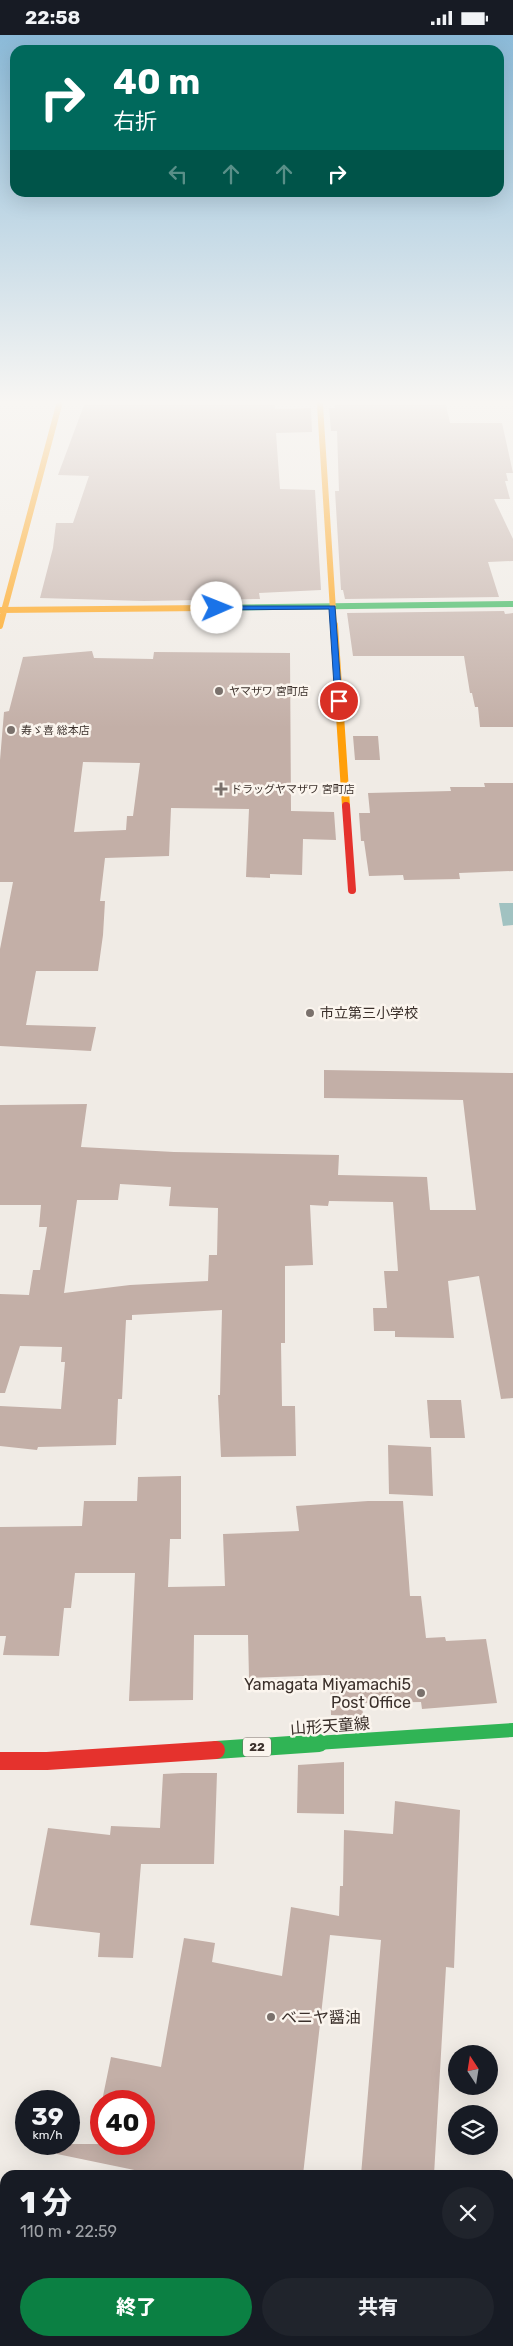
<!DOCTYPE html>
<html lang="ja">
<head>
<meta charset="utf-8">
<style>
	:root { --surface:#171b24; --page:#20242c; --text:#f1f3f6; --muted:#9ea1a6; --accent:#0b8043 }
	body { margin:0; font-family:Rubik,"Noto Sans JP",sans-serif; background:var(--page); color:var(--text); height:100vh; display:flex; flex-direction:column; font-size:19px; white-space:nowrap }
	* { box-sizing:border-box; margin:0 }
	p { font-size:16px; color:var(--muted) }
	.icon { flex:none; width:28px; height:28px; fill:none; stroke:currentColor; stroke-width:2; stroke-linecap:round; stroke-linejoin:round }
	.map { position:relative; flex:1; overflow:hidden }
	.drawer { position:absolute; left:0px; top:2135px; width:514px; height:176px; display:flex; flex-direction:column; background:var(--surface); border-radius:15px 15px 0 0; box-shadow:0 5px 20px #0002 }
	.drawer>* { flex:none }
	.hud { position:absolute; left:10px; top:10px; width:494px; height:152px; border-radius:15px; box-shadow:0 5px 20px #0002; background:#00695c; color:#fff; overflow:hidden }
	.needle { width:32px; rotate:348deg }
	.buttons { position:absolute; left:448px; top:2010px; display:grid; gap:10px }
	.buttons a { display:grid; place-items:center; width:50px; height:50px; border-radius:50%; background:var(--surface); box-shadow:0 5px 20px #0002; font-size:25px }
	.speed { position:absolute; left:15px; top:2055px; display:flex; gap:10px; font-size:25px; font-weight:700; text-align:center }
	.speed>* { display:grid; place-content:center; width:65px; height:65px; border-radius:50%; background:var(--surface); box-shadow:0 5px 20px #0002; line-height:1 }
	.speed small { font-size:12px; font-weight:400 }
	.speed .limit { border:8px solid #d22; background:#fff; color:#111 }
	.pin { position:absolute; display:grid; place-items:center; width:42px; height:42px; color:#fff; margin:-21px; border:2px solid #fff; border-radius:50%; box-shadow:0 1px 5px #0007 }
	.me { position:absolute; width:55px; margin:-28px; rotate:89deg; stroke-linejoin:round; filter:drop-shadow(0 0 4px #0008) }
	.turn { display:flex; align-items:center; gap:18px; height:105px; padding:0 20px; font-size:22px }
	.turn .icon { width:65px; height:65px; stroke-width:2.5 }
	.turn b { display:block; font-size:35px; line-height:42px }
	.lanes { display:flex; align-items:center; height:48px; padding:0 20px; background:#0003; justify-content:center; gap:25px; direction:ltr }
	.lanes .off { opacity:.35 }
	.round { display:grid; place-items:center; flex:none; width:52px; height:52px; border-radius:26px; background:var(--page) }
	.head { display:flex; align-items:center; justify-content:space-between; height:85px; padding:0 20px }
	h1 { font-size:30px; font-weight:800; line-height:38px }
	.primary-button { display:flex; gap:10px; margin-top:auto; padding:10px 20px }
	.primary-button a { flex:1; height:58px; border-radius:30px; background:var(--accent); color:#fff; font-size:20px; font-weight:800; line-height:58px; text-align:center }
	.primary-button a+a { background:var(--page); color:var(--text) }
	.status { display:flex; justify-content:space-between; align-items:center; height:35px; padding:0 25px; background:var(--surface); direction:ltr }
	.status svg { height:14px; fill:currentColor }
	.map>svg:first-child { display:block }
	.water { fill:#a1c2c1 }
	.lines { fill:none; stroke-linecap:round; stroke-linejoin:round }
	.stream { stroke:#a1c2c1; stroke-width:13 }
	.building { fill:#c3afa7; fill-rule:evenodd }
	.fast-far2 { stroke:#30b455; stroke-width:6 }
	.fast-far1 { stroke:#30b455; stroke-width:14 }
	.fast { stroke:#30b455; stroke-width:18 }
	.slow-far1 { stroke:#ff9f0a; stroke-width:6 }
	.slow { stroke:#ff9f0a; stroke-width:8 }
	.jam-far1 { stroke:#e5322d; stroke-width:8 }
	.jam { stroke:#e5322d; stroke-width:18 }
	.route { fill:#1a73e8; stroke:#114b97 }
	.poi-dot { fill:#7a716c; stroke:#fbf5ee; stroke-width:2 }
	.labels { text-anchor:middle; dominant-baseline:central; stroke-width:5; stroke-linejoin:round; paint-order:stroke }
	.far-poi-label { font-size:11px; fill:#3b302b; stroke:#fbf5ee; text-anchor:start }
	.shield { fill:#fbf5ee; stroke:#756b66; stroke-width:1 }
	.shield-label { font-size:12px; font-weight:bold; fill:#3b302b }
	.poi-label { font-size:14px; fill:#3b302b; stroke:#fbf5ee; text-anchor:start }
	.near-poi-label { font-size:16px; fill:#3b302b; stroke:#fbf5ee; text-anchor:end }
	.near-street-label { font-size:16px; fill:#3b302b; stroke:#fbf5ee }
</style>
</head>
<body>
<div class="status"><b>22:58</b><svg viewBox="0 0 49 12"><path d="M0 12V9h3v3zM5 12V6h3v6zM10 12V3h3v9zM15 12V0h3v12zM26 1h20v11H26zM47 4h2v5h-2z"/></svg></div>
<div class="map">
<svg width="513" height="2311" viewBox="0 0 513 2311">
	<rect width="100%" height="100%" fill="#f0ebe5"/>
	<!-- water -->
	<path class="water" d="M499 868H513V890L503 891Z"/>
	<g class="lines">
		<!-- stream -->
		<path class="stream" d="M0 2196 5 2197
			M306 2306 318 2311"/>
	</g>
	<!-- building -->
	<path class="building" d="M84 370H275V374L311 373 312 397 276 398 280 454 315 455 321 555 259 558 260 564 144 566 40 563 53 513 56 488H73L89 441 58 440Z
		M335 370H446L450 388H502L513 438H506L508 446H505L510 464H494L513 504V526L488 527 499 562 345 564 343 555H341L335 456H339L337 396H331L329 373H335Z
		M504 576 505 579 513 578V692H480L478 672H475L472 658H470L464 621H353L347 578Z
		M92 616 94 623 153 624 154 617 290 618 291 776 334 777 336 805 303 804 302 840 270 839V843L246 842 249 774 171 773 169 821 105 823 100 866H105L103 900 98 936H36L26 990 96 992 91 1016 0 1011V914L13 847H0V725L4 677 9 676 23 622ZM83 727 140 728 133 781H127L126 795 74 797Z
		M353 701H378L380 725H355Z
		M484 748H513V836L459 838 460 844 404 845 403 840 369 841 364 806H361L359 778H370L368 758 451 756 450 752H485Z
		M324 1035 513 1038V1363L501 1364 479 1241 448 1246 454 1303 395 1302V1296H374L373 1273H387L384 1236H398L393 1167 329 1166 328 1171 310 1170 313 1230 285 1231V1308H281L282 1371H295L296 1421 221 1422 218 1360H220L222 1275 132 1280V1285H126L122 1364H118L116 1410 38 1412 37 1415 0 1411V1371L61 1374 65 1327H61L62 1312 20 1311 5 1358H0V1259L29 1260 33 1235H40L47 1192H39L41 1170H0V1070L87 1069 81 1112 174 1117 339 1120 338 1140 427 1142 430 1175H476L463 1065 324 1063ZM120 1149 171 1152 169 1171 218 1173 217 1220H209L208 1246 130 1250 64 1258 77 1165H118Z
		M427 1365H461L465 1403H430Z
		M388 1410 431 1412 433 1461 389 1459Z
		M181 1441V1504H170L168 1552 225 1551 223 1499 299 1496 296 1471 368 1466H403L410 1561H421L426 1603 445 1602 446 1606 486 1604 497 1668 422 1674 421 1667 362 1668 363 1681 331 1680 330 1640 249 1643 248 1600H194L193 1665 129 1666 135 1538H75L71 1573H64L59 1621 3 1620 6 1601H0V1492L82 1491 84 1466H137L138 1442Z
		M344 1727V1779L297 1778 298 1730Z
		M182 1738H217L214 1829H141L133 1923 98 1922 100 1898 30 1890 48 1793 110 1800 111 1791 160 1793 163 1739Z
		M395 1766 460 1775 454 1933 446 1932 434 2140H361L381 1905 330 1900 303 2140H144V2137L57 2119 58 2109H144V2066H102L111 2022 161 2032 184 1903 215 1908 212 1927 282 1941 291 1872 339 1881 340 1851H343L344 1795 393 1799Z"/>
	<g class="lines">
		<!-- fast-far2 -->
		<path class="fast-far2" d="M205 573 513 569"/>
		<!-- fast-far1 -->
		<path class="fast-far1" d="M301 1709 513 1695"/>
		<!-- fast -->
		<path class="fast" d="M216 1715 319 1708"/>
		<!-- slow-far1 -->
		<path class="slow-far1" d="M320 370 334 591
			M0 575 205 573
			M0 591 59 370"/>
		<!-- slow -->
		<path class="slow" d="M334 590 346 771"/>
		<!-- jam-far1 -->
		<path class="jam-far1" d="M346 771 352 855"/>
		<!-- jam -->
		<path class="jam" d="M0 1726H47L216 1715"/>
	</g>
	<!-- sky -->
	<linearGradient id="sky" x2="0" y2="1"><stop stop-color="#8bbad8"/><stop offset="0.53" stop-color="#f8f6f3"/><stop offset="1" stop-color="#f8f6f3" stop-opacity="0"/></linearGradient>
	<rect width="513" height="693" fill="url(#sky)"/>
	<!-- route -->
	<path class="route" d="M217 571H335L342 668 335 666 329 574 214 575 213 573Z"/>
	<!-- markers -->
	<g class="poi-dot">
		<circle cx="219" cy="656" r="5"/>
		<circle cx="11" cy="695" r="5"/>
		<path d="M218.5 746.5h5v5h5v5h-5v5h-5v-5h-5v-5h5z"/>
		<circle cx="310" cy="978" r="5"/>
		<circle cx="421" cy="1658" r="5"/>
		<circle cx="271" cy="1982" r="5"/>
	</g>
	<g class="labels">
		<!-- far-poi labels -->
		<g class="far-poi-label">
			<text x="229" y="656">ヤマザワ 宮町店</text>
			<text x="21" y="695">寿ゞ喜 総本店</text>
			<text x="231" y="754">ドラッグヤマザワ 宮町店</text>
		</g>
		<!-- shield labels -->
		<rect class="shield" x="243" y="1702.5" width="28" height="19" rx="4"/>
		<g class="shield-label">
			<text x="257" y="1712">22</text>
		</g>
		<!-- poi labels -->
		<g class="poi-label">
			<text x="320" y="978">市立第三小学校</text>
		</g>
		<!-- near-poi labels -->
		<g class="near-poi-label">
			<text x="411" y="1649">Yamagata Miyamachi5<tspan x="411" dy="18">Post Office</tspan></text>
			<text x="281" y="1982" text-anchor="start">ベニヤ醤油</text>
		</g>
		<!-- near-street labels -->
		<g class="near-street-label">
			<text transform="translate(330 1691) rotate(-4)">山形天童線</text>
		</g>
	</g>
</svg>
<div class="buttons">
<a><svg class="needle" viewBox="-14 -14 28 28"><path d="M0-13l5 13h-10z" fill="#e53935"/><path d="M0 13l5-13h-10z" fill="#9ea1a6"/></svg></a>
<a><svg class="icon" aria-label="layers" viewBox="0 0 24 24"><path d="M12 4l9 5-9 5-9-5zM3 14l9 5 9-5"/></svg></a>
</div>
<div class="speed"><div>39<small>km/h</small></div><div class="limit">40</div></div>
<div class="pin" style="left:339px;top:666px;background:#d93025"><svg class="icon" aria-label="arrive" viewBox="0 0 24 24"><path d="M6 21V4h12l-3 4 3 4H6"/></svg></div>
<svg class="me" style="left:217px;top:573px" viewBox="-20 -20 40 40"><circle r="19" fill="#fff"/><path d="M0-13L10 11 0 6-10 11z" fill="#1a73e8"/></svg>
<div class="hud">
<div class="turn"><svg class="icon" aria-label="right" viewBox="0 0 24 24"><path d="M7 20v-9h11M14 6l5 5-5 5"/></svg><div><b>40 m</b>右折</div></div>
<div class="lanes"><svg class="icon off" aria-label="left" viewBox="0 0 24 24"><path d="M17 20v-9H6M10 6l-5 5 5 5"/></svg><svg class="icon off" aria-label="ahead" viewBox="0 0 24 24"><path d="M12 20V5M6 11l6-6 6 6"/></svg><svg class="icon off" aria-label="ahead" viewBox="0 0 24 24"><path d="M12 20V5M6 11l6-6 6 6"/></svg><svg class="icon" aria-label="right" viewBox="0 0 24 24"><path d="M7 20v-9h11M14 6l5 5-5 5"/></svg></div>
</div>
<section class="drawer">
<div class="head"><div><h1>1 分</h1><p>110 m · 22:59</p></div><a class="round"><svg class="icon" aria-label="close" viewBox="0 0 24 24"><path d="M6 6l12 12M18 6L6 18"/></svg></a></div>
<div class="primary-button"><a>終了</a><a>共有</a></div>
</section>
</div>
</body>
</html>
